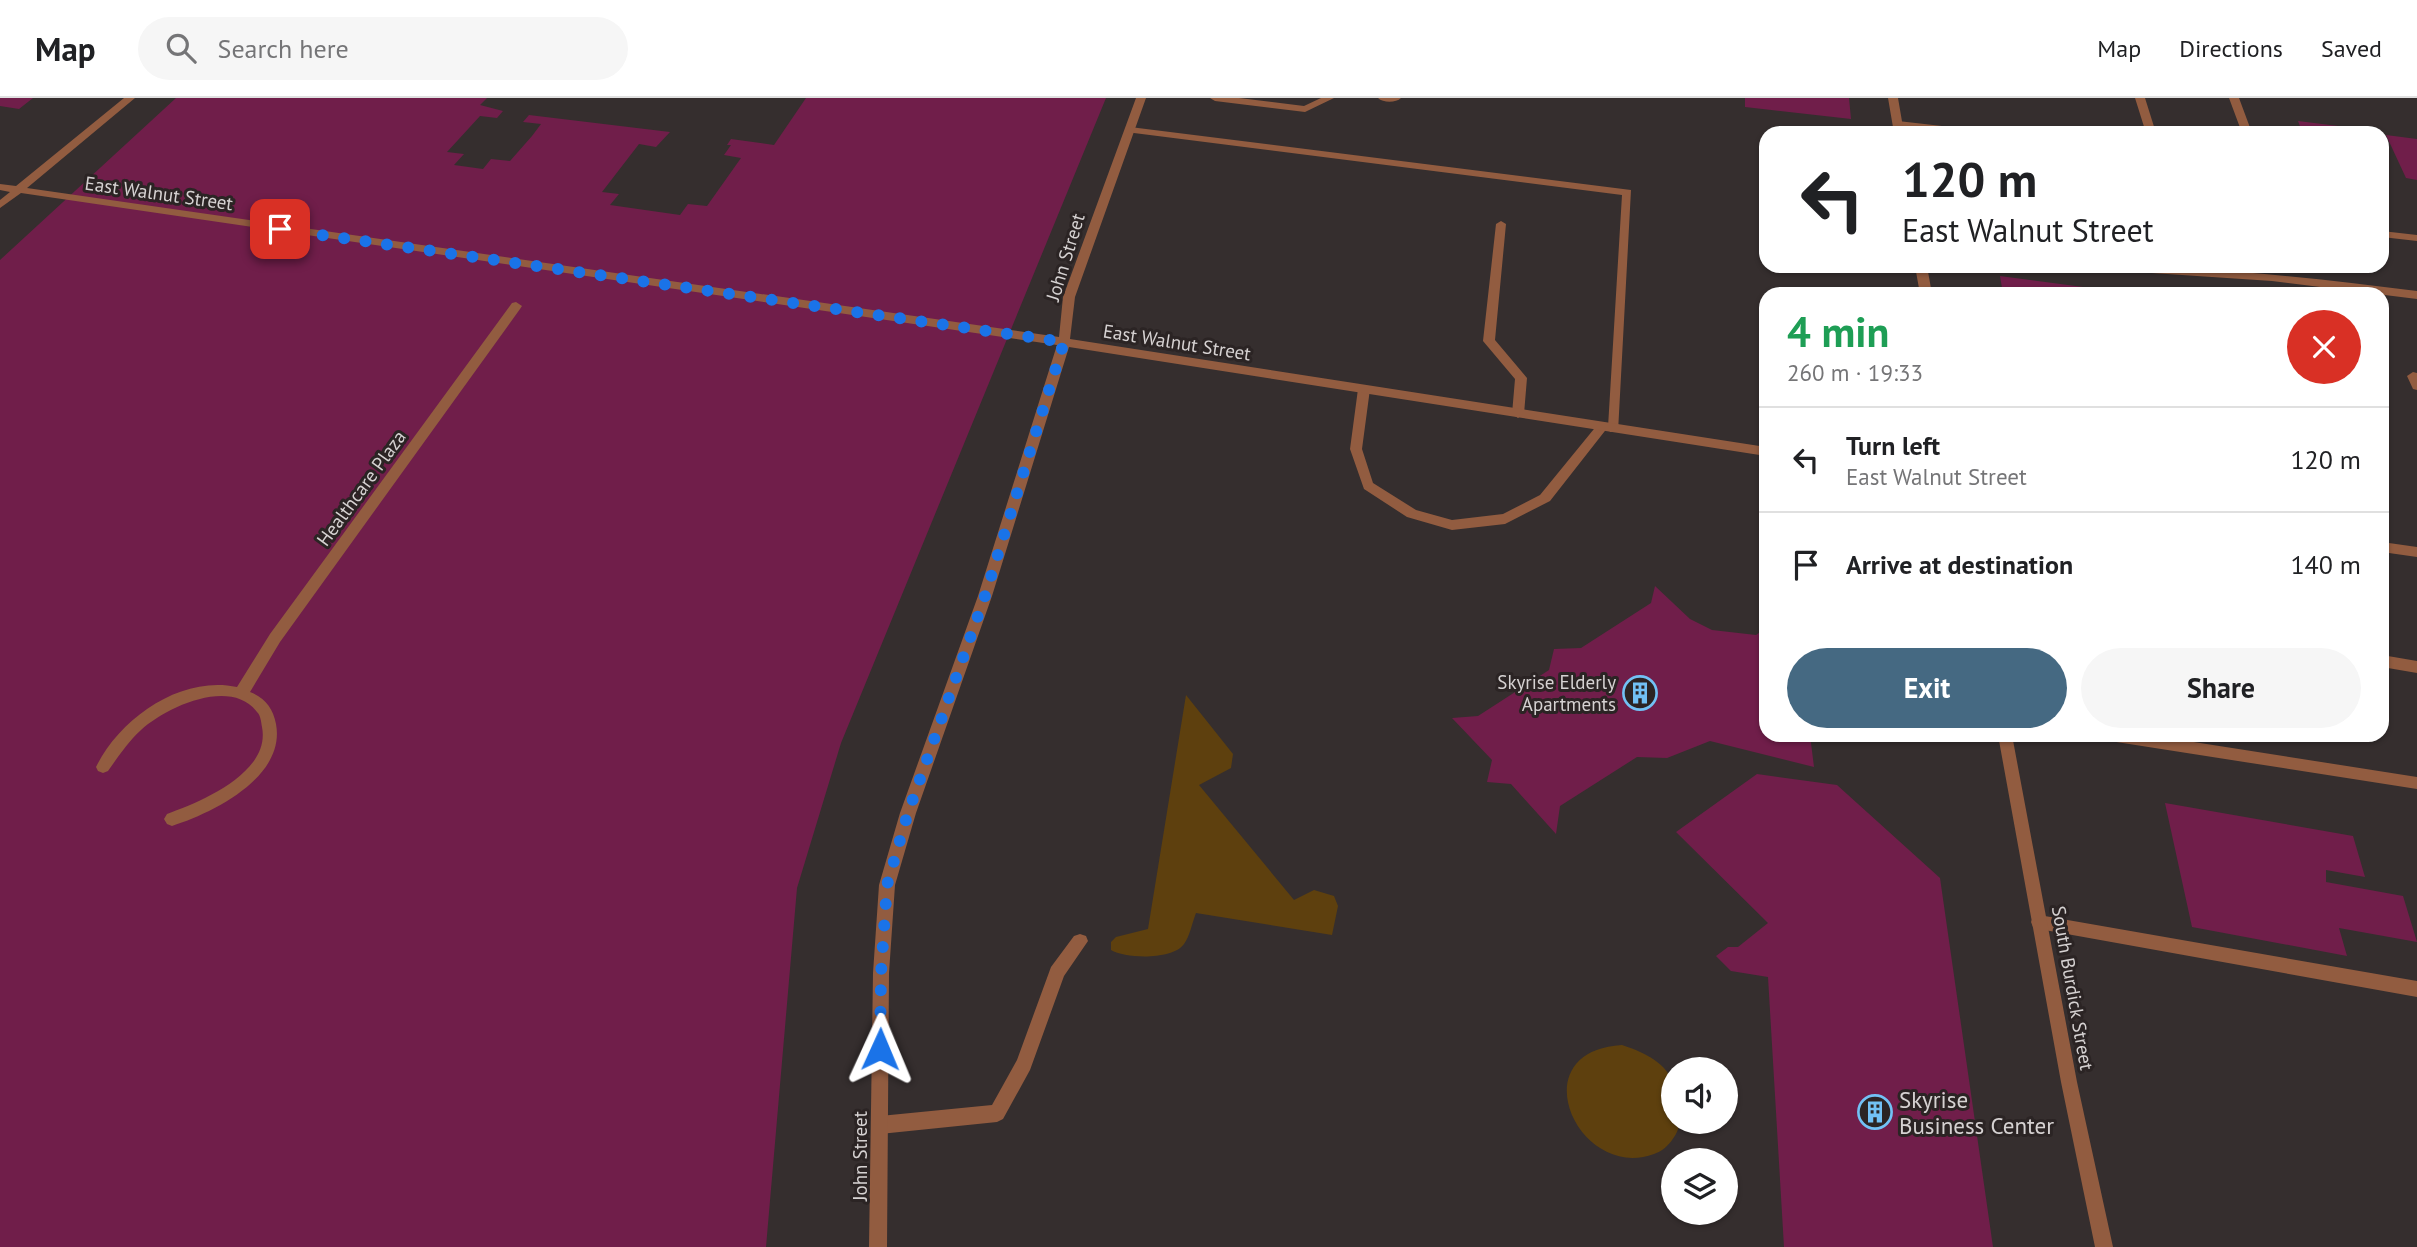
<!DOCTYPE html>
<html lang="en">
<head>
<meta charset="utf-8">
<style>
	:root { --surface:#fff; --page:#f6f6f6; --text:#202124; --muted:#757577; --line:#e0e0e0; --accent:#456982 }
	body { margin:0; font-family:"PT Sans",sans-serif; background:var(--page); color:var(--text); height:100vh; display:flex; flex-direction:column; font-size:26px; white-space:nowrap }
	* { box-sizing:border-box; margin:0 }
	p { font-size:23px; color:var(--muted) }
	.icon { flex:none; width:38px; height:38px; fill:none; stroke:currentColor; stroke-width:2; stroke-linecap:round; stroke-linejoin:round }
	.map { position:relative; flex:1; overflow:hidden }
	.panel { position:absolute; left:1759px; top:189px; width:630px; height:455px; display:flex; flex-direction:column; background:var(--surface); border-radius:21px; box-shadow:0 2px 5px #0004 }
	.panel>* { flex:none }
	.guide { position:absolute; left:1759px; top:28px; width:630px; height:147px; border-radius:21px; box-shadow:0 2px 5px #0004; background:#fff; color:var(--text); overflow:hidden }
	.buttons { position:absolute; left:1661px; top:959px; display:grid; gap:14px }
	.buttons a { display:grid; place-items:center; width:77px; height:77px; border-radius:50%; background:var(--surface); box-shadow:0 2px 5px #0004; font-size:35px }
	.pin { position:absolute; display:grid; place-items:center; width:60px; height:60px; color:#fff; margin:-30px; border-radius:14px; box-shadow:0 4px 10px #0006 }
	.me { position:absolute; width:77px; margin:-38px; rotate:1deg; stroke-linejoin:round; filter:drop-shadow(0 0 5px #0008) }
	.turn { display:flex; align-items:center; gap:24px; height:147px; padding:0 28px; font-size:32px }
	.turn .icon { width:91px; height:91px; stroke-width:2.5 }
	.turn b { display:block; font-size:49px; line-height:60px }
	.round { display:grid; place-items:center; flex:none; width:74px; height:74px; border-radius:37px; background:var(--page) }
	.headline { display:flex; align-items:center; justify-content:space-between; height:119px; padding:0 28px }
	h1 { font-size:42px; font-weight:800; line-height:52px; color:#1e9e55 }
	.action { display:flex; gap:14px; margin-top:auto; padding:14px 28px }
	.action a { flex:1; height:80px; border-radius:42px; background:var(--accent); color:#fff; font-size:28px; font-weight:800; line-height:80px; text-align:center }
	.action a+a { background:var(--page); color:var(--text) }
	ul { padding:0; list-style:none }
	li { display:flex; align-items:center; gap:21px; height:105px; padding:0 28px; border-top:2px solid var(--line) }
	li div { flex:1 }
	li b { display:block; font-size:26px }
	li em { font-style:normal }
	header { display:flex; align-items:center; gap:42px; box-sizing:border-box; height:98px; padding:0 35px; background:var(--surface); border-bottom:2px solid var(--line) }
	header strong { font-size:33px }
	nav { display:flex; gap:38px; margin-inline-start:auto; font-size:24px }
	.search { width:490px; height:63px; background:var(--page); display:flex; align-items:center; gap:18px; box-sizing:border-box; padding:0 24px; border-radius:38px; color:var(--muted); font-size:26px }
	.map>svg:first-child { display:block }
	.green { fill:#5e400e }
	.building { fill:#701e4a }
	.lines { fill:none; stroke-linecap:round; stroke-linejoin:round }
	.service { fill:#925c40; fill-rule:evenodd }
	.minor { fill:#925c40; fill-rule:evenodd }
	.route { stroke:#1a73e8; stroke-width:12; stroke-dasharray:0 21.6 }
	.labels { text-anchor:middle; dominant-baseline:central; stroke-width:6; stroke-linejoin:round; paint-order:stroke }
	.street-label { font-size:19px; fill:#d6d2d2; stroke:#2b2424 }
	.poi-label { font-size:19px; fill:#d6d2d2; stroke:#2b2424; text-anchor:end }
	.near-poi-label { font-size:23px; fill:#d6d2d2; stroke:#2b2424; text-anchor:start }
</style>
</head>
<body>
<header>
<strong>Map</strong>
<div class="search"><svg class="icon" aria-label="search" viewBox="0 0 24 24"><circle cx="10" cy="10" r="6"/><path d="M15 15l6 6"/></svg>Search here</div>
<nav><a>Map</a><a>Directions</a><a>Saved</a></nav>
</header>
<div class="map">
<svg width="2417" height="1149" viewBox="0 0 2417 1149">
	<rect width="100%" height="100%" fill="#352e2e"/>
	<!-- green -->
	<path class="green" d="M1186 597 1233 656 1231 670 1199 687 1294 802 1314 792 1334 798 1338 808 1332 837 1196 815C1192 825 1190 838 1184 846 1173 862 1126 861 1111 852V844L1116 839 1148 831Z
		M1622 947C1640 953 1665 963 1672 983 1676 995 1673 1012 1673 1024H1680C1678 1037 1667 1052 1654 1056 1578 1084 1519 953 1622 947Z"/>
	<!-- building -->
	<path class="building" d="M0 0H33L19 11 0 8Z
		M176 0H487L480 7 503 13 497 20 480 18 447 54 464 56 454 67 483 71 491 61 510 63 532 38 541 26 523 24 529 17 670 34 656 49 639 46 602 94 619 96 610 107 680 117 688 106 707 108 741 60 724 57 731 47H727L731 41 774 47 806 0H1106L841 645 797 790 766 1149H0V162Z
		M1745 0H1849L1851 21 1745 9Z
		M2298 23 2362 31 2363 35H2311L2301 31Z
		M2386 37 2417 41V82L2406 80Z
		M2000 178 2121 194V196H2003Z
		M1655 488 1690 521 1712 532 1756 537 1766 530V637H1810L1814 669 1710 643 1667 660 1637 659 1560 708 1556 736 1511 686 1487 684 1492 662 1452 620 1478 618 1549 572 1554 551 1581 550 1651 505Z
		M1757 676 1837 687 1940 780 1993 1149H1784L1768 879 1731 873 1716 858 1728 849H1738L1768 825 1676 734Z
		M2165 705 2353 738 2365 779 2326 772V784L2403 798 2417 844 2339 830 2347 858 2192 829Z"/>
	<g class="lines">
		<!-- service -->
		<path class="service" d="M1210 0H1239L1304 8 1321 0H1334L1305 14 1215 3Z
			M1378 0H1401C1396 5 1383 5 1378 0Z
			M2135 0H2145L2156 35H2146Z
			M2229 0H2239L2252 35H2242Z
			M1898 23 1977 32 1982 35H1951L1894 28V24Z
			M1130 29 1631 92 1618 334H1610L1608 329 1550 403 1505 426 1452 432 1407 419 1364 391 1350 351 1358 291 1364 287 1370 291 1362 351 1373 385 1416 412 1452 422 1503 416 1540 397 1598 326 1602 325 1608 329 1622 97 1126 34 1125 32Z
			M1501 123 1506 126 1495 242 1527 280 1524 316 1518 320 1512 316 1515 281 1483 243 1496 126Z
			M2382 133 2417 137V143L2382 139Z
			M2101 168C2208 168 2312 180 2417 193V201L2272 183 2107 172Z
			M516 204 522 208 520 211 280 544 250 594C265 600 273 610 276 626 286 679 213 715 172 728L167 726 164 721 167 716C200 704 271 675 262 629 261 624 261 618 257 614 231 579 166 609 141 632 128 644 118 659 108 673L103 675 98 673 96 669C120 620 181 577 237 589L270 536 512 205Z
			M2413 274 2417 275V292L2413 291 2407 278Z
			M2382 557 2417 563V575L2382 569Z
			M2103 637H2149L2417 679V691L2110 643 2105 641Z
			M2039 817 2417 883V899L2039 831 2033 829 2031 824 2033 819Z
			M1080 836 1086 838 1088 843 1064 878 1030 972 1003 1021 997 1024 880 1036 874 1033 871 1027 874 1021 880 1018 992 1007 1017 962 1051 869 1074 838Z"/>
		<!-- minor -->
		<path class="minor" d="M124 0H135L27 90 1059 239 1063 199 1136 0H1146L1075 199 1070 241 1766 349V358L1069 249 992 498 916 715 895 787 889 875 887 1149H869L873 875 879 787 900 715 978 498 1057 247 21 95 0 110V102L10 94 0 92V86L16 88Z
			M1888 0H1898L1904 35H1894Z
			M1915 168H1927L1932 196H1920Z
			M2382 444 2417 449V459L2382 454Z
			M1998 637H2012L2077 984 2113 1149H2095L2061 984Z"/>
	</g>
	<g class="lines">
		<!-- route -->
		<path class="route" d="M280 131 1064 244 985 498 908 715 887 787 881 875 880 951"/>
	</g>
	<!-- icons -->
	<defs>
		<g id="building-ring" transform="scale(1.75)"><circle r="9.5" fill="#2b2424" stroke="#72c1f5" stroke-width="1.5"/><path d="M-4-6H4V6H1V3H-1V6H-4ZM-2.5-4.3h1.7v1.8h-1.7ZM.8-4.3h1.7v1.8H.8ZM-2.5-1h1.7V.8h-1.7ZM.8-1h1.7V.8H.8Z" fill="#72c1f5"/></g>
	</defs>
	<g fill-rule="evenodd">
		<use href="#building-ring" x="1640" y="595"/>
		<use href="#building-ring" x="1875" y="1014"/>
	</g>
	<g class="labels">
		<!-- street labels -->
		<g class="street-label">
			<text transform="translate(159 95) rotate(8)">East Walnut Street</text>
			<text transform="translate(1065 159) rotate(-73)">John Street</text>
			<text transform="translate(1177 244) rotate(9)">East Walnut Street</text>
			<text transform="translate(361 390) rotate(-54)">Healthcare Plaza</text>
			<text transform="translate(2073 890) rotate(80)">South Burdick Street</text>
			<text transform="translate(860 1058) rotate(-90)">John Street</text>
		</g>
		<!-- poi labels -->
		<g class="poi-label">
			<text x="1616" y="584">Skyrise Elderly<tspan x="1616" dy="22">Apartments</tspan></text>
		</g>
		<!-- near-poi labels -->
		<g class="near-poi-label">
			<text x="1899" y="1001">Skyrise<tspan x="1899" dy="26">Business Center</tspan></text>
		</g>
	</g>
</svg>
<div class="buttons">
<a><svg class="icon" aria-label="sound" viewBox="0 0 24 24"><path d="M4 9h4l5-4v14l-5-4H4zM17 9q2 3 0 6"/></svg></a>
<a><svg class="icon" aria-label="layers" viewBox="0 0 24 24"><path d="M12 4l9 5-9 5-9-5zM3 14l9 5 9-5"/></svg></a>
</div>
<div class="pin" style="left:280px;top:131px;background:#d93025"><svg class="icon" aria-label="arrive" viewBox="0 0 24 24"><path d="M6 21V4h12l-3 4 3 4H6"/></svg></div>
<svg class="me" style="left:880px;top:951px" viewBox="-20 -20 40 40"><path d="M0-17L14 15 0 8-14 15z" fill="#1a73e8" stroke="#fff" stroke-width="4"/></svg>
<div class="guide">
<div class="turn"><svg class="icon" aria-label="left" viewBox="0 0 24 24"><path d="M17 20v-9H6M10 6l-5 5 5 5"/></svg><div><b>120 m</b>East Walnut Street</div></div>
</div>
<section class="panel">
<div class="headline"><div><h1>4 min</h1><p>260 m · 19:33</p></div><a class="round" style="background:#d93025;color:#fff"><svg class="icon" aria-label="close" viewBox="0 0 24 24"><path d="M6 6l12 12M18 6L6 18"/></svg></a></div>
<ul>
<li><svg class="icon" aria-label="left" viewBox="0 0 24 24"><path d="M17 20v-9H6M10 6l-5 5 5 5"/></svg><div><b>Turn left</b><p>East Walnut Street</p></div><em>120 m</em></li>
<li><svg class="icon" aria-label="arrive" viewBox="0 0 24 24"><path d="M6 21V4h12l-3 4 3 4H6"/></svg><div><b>Arrive at destination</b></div><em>140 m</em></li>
</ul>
<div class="action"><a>Exit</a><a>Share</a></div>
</section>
</div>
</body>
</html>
